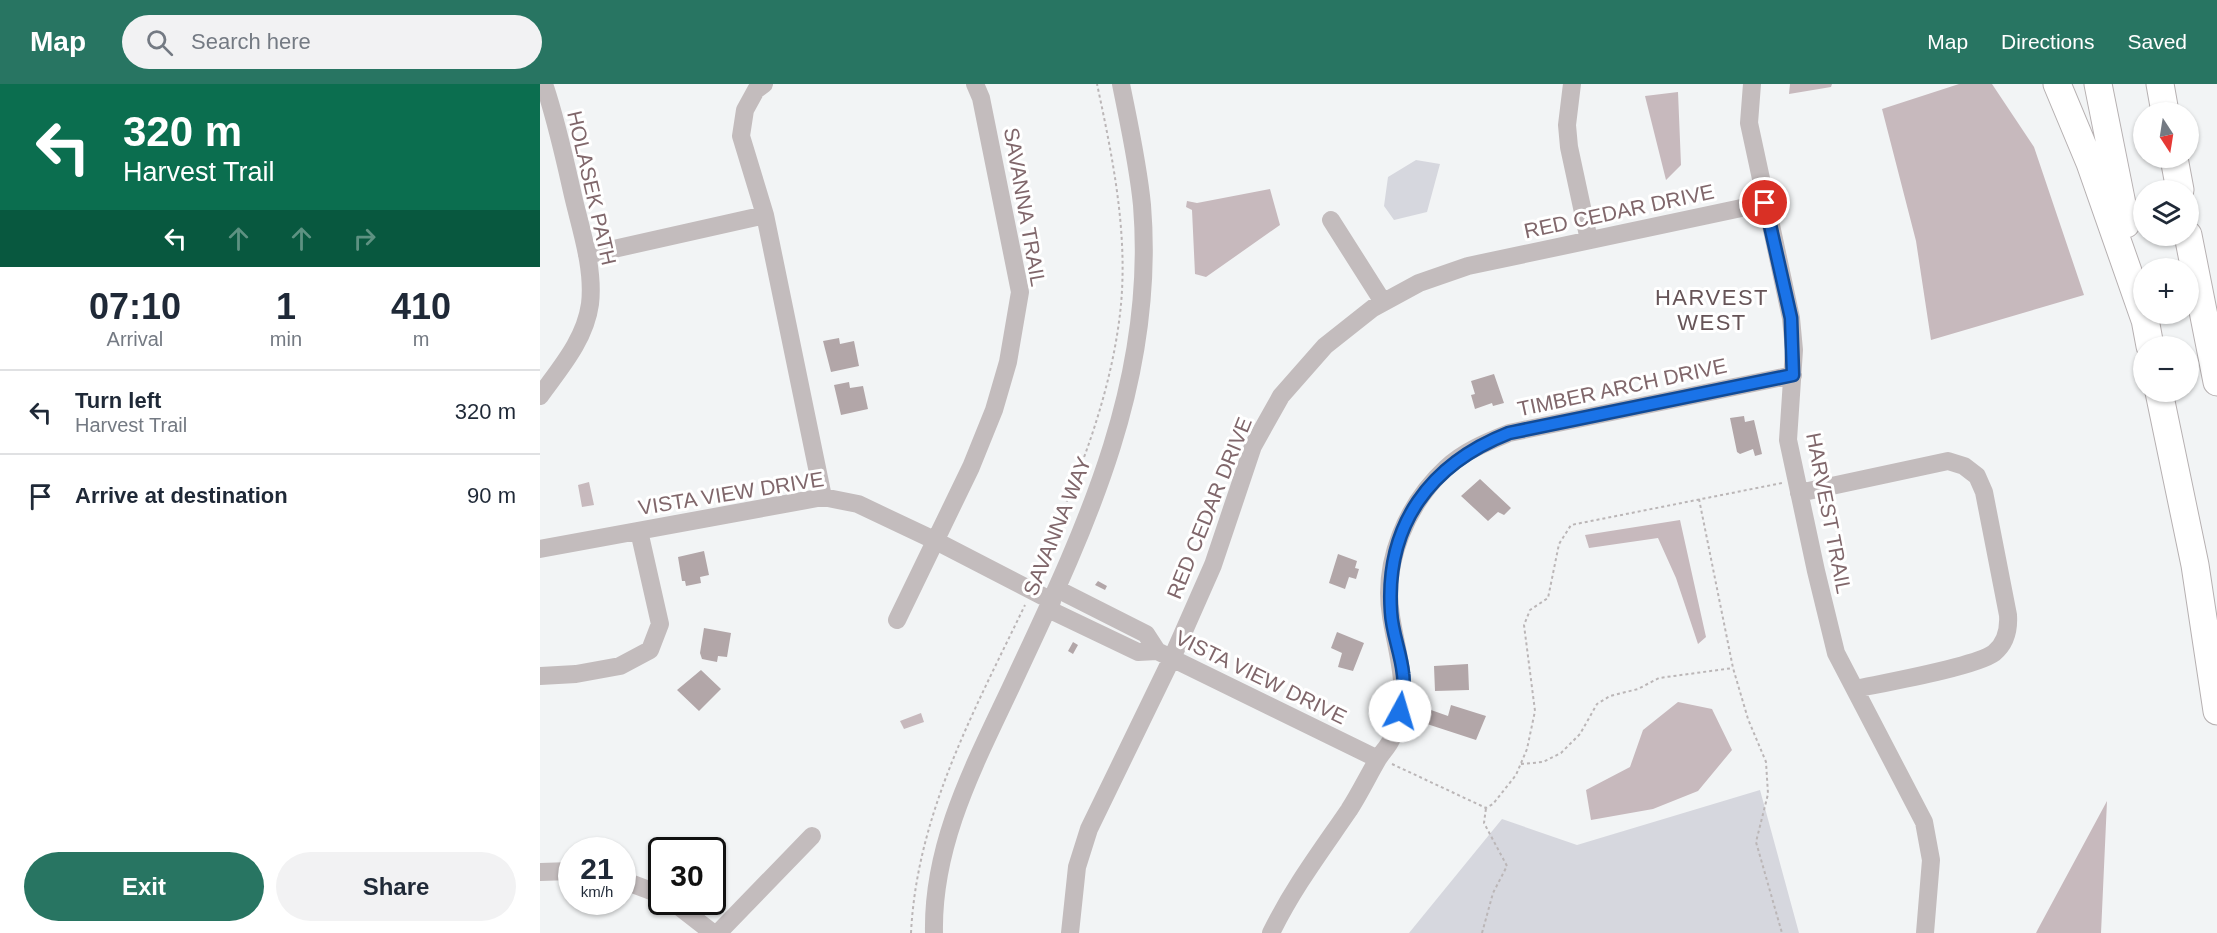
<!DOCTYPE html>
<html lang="en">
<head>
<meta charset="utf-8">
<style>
	:root { --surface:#fff; --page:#f2f2f3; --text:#1f2937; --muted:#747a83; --line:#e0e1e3; --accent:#287562 }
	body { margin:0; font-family:Helvetica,sans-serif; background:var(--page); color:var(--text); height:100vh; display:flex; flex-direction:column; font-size:22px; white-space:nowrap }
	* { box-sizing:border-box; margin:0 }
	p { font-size:20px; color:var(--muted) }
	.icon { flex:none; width:33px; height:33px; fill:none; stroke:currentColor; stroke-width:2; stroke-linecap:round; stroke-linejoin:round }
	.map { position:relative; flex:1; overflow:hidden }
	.sheet { display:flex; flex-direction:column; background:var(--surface); width:540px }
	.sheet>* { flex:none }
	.hud { background:#0b6e4f; color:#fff; overflow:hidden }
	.needle { width:39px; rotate:168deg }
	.controls { position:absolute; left:1593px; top:18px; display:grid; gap:12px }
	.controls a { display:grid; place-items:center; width:66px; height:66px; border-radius:50%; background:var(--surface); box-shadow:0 2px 4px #0004; font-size:30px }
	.speed { position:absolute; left:18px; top:753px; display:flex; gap:12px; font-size:30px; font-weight:700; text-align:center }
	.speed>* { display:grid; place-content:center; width:78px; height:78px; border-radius:50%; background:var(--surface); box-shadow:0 2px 4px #0004; line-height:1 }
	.speed small { font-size:15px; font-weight:400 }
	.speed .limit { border:3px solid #111; border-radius:9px; background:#fff; color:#111 }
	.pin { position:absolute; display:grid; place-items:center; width:51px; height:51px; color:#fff; margin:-26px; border:3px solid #fff; border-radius:50%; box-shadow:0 2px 6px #0007 }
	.me { position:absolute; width:66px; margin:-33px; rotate:6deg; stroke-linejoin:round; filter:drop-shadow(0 0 4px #0008) }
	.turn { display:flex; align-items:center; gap:21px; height:126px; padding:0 24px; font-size:27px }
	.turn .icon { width:78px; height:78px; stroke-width:2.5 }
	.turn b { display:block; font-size:42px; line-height:51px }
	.lanes { display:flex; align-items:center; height:57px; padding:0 24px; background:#0003; justify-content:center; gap:30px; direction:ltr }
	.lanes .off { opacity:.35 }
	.eta { display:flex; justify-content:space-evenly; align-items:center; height:102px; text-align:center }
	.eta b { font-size:36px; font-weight:800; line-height:42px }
	.action { display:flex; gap:12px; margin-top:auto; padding:12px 24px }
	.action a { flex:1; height:69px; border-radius:36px; background:var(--accent); color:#fff; font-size:24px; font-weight:800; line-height:69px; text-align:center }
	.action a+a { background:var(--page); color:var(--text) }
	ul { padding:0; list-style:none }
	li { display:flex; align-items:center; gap:18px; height:84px; padding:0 24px; border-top:2px solid var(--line) }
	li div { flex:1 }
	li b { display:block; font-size:22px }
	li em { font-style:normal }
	header { display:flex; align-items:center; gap:36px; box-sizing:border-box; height:84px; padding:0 30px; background:var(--accent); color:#fff }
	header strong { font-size:28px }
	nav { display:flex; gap:33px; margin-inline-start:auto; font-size:21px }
	.search { width:420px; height:54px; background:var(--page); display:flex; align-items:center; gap:15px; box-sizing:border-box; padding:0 21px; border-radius:33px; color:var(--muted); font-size:22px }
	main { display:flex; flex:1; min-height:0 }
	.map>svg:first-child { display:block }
	.green { fill:#d6d7de }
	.water { fill:#c7b9bd }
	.building { fill:#b2a6a8 }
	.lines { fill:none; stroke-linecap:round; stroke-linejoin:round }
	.highway-casing { stroke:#b6b0b1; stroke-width:29 }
	.path { stroke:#bbb6b7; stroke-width:2; stroke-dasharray:3 3; stroke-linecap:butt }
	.minor { stroke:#c3bcbd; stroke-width:18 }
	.highway { stroke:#fff; stroke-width:27 }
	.route-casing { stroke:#114b97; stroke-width:15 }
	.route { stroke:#1a73e8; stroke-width:10 }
	.labels { text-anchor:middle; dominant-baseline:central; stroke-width:6; stroke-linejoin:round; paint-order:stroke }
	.street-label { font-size:21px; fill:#80676b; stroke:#fff }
	.neighbourhood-label { font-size:22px; letter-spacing:1.5px; fill:#665457; stroke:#fff }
</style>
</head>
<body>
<header>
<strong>Map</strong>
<div class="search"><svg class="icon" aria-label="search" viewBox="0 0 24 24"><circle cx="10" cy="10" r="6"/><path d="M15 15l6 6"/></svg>Search here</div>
<nav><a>Map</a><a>Directions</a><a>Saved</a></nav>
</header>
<main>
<section class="sheet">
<div class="hud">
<div class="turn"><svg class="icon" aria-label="left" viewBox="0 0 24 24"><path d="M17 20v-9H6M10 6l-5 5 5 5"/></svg><div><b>320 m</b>Harvest Trail</div></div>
<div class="lanes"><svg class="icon" aria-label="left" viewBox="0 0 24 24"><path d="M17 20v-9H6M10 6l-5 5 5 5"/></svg><svg class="icon off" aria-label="ahead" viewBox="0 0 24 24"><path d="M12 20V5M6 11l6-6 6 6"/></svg><svg class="icon off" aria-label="ahead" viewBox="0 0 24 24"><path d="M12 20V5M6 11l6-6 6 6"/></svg><svg class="icon off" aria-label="right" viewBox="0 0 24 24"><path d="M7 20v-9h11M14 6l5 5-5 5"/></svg></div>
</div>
<div class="eta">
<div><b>07:10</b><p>Arrival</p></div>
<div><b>1</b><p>min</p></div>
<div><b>410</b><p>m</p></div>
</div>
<ul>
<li><svg class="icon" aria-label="left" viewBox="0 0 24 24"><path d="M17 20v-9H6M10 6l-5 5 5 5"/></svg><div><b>Turn left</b><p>Harvest Trail</p></div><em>320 m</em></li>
<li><svg class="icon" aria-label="arrive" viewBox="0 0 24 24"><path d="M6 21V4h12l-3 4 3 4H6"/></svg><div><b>Arrive at destination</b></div><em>90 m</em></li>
</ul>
<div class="action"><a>Exit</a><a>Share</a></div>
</section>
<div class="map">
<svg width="1677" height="849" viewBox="0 0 1677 849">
	<rect width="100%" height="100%" fill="#f2f4f5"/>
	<!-- green -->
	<path class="green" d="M876 76 900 80 887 128 854 136 844 122 848 93Z
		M1220 706 1259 849H869L962 735 1037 761Z"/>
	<!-- water -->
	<path class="water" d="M1250 0H1292L1291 3 1249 10Z
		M1419 0H1452L1494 63 1544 211 1391 256 1376 157 1342 25Z
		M1138 8 1141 81 1126 96 1105 12Z
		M730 105 740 141 666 193 655 190 652 126 646 123 647 117 657 119Z
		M49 398 54 421 42 423 38 401Z
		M1140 436 1166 553 1158 560 1136 494 1118 454 1049 464 1045 451Z
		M1138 618 1172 625 1192 666 1158 707 1113 725 1051 736 1046 706 1090 683 1103 646Z
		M381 629 384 638 364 645 360 637Z
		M1567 717 1561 849H1496L1498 845Z"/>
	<!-- building -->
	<path class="building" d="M299 254 300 260 314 257 319 282 291 288 283 257Z
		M954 290 964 319 953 322 952 319 935 325 931 311 935 310 931 297Z
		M309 298 310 304 323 302 328 325 301 331 294 301Z
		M1204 332 1205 338 1214 336 1222 370 1215 372 1213 365 1200 370 1197 368 1190 334Z
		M940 395 971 424 964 431 958 428 948 437 921 412Z
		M164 467 169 491 160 493 161 499 146 502 145 497H142L138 473Z
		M798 470 817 477 815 484 819 485 816 495 809 493 805 505 789 499Z
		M558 497 567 502 565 506 555 501Z
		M164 544 191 549 187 573 178 572 177 578 162 575 160 569Z
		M797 548 824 559 813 587 798 583 802 569 791 564Z
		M533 558 538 561 533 570 528 567Z
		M928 580 929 606 895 607 894 582Z
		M161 586 181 605 159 627 137 606Z
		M911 621 946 632 936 656 887 640 891 626 908 632Z"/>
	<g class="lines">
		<!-- highway casing -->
		<g class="highway-casing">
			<path id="highway" d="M1517 0 1550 79 1605 236
				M1558 0 1586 140
				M1620 0 1625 28
				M1634 74 1640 106
				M1648 151 1677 298
				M1604 230 1610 262
				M1619 308 1655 481 1677 627"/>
		</g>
		<!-- path -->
		<path class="path" d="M1159 415 1193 584 1208 635 1226 678 1228 710 1216 758 1242 849
			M495 489C533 407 569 322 580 230 589 153 573 75 557 0
			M852 680 946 724 953 720 976 691 987 665 995 627 984 541 990 526 1008 514 1019 460 1031 441 1242 399
			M981 680 1003 678 1021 669 1040 650 1057 620 1070 612 1098 605 1119 594 1193 584
			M371 849C377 730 434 627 485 521
			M942 849 953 809 967 782 944 739 946 724"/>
		<!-- minor -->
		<path class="minor" d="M224 0 216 6 205 26 201 52 225 131 283 413
			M1032 0 1027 41 1029 63 1049 156
			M1212 0 1209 39 1251 234 1254 266 1248 356 1276 487 1296 569 1384 738 1391 776 1385 849
			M791 136 843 218
			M47 171 225 131
			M0 312C20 284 45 256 50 220 54 186 42 149 34 116 25 77 17 38 4 0
			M1259 409 1408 377 1424 382 1437 392 1444 408 1468 531C1469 546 1465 560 1454 569 1435 583 1343 599 1315 605
			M0 465 283 413 318 420 394 456 512 517
			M517 505 606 550 617 567
			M508 525 598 568 617 567 838 675
			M357 536 431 383 454 326 468 278 480 208 441 14 435 0
			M0 592 36 590 80 582 110 566 120 540 99 447
			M0 788 32 787
			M82 796 122 811
			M133 818 173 849
			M178 849 272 752
			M394 849C392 754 440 671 478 588 549 437 616 293 602 121 598 80 589 40 581 0
			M530 849 537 783 549 745 632 574 673 481 713 362 741 312 785 262 833 224 879 199 928 182 1225 119
			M731 849C753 804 781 767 809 726 820 709 828 692 838 675 842 668 848 663 851 656 873 610 858 577 851 532 842 478 867 420 906 384 924 367 947 358 969 349L1253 291"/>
		<!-- highway -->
		<use href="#highway" class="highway"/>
	</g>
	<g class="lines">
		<!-- route casing -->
		<g class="route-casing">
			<path id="route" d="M860 627C861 615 865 602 863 590 861 569 852 549 851 528 845 441 890 380 969 349L1253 291 1251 234 1225 119"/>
		</g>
		<!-- route -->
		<use href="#route" class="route"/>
	</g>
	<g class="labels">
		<!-- street labels -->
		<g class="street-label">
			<text transform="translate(52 104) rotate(77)">HOLASEK PATH</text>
			<text transform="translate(485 123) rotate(80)">SAVANNA TRAIL</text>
			<text transform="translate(1079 127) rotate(-12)">RED CEDAR DRIVE</text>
			<text transform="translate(1082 303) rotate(-12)">TIMBER ARCH DRIVE</text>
			<text transform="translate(191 409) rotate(-9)">VISTA VIEW DRIVE</text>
			<text transform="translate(669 424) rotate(-68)">RED CEDAR DRIVE</text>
			<text transform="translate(1289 429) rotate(79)">HARVEST TRAIL</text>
			<text transform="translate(517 442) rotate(-68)">SAVANNA WAY</text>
			<text transform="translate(721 593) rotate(26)">VISTA VIEW DRIVE</text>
		</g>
		<!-- neighbourhood labels -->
		<g class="neighbourhood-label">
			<text x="1172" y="213">HARVEST<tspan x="1172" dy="25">WEST</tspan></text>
		</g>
	</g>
</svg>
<div class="controls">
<a><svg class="needle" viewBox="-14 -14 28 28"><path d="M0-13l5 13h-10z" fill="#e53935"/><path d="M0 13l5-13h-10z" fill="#747a83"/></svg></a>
<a><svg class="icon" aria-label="layers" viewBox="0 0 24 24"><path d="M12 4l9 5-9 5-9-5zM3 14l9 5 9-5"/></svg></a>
<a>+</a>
<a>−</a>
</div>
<div class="speed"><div>21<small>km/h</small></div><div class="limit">30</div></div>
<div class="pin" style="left:1225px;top:119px;background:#d93025"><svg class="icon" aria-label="arrive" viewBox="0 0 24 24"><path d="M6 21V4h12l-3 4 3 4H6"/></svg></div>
<svg class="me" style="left:860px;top:627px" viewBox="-20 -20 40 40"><circle r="19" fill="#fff"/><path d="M0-13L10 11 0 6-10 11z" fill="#1a73e8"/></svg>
</div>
</main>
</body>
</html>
